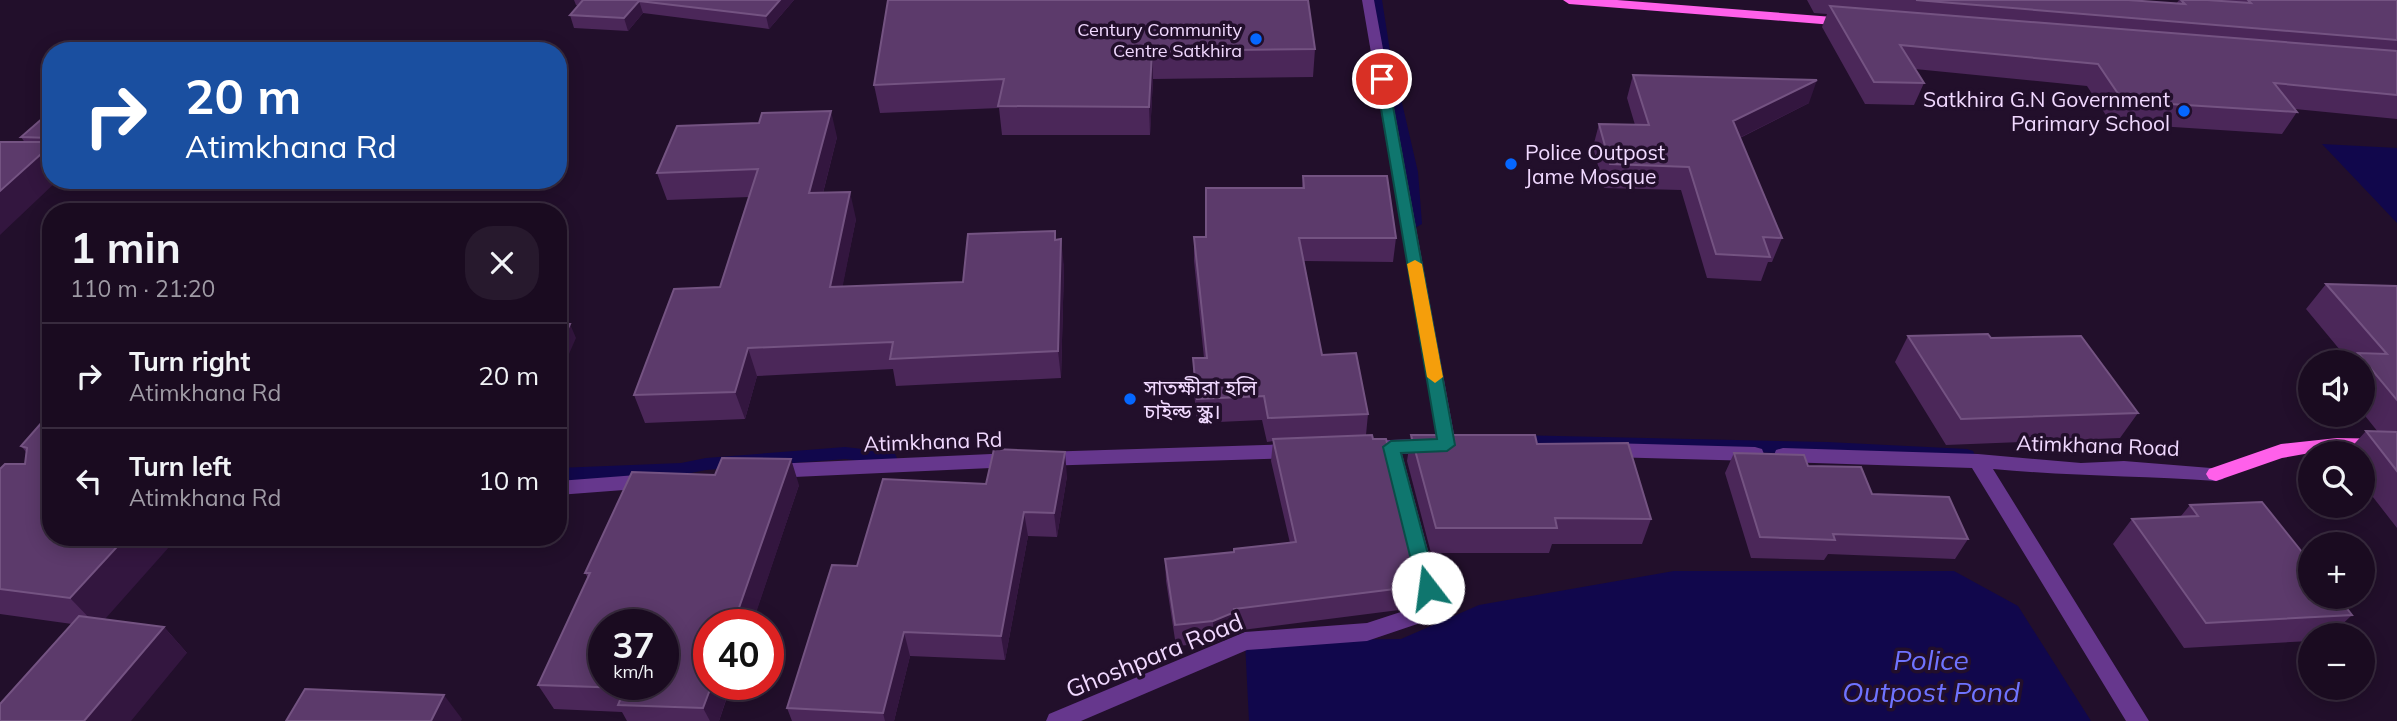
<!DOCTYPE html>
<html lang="en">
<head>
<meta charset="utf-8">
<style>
	:root { --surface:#1a0b20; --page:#27192d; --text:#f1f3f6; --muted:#9f9ba5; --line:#382b3e }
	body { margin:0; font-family:Mulish,"Noto Sans Bengali",sans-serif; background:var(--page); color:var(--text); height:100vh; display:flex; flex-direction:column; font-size:26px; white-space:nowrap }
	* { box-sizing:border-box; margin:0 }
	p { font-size:23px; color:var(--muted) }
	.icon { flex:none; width:38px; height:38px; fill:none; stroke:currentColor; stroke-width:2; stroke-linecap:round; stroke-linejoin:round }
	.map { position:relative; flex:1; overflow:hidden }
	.drawer { position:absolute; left:42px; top:203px; width:525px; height:343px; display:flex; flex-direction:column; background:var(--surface); border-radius:28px; box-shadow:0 4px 18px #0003,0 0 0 2px var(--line) }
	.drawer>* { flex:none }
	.top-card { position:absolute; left:42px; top:42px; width:525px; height:147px; border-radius:28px; box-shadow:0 4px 18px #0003,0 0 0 2px var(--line); background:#1a4fa0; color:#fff; overflow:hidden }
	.tools { position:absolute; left:2298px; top:350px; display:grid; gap:14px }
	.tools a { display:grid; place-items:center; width:77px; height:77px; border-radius:50%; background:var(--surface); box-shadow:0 4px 18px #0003,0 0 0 2px var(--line); font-size:35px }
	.speed { position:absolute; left:588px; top:609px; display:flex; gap:14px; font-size:35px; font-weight:700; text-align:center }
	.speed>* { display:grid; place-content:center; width:91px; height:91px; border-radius:50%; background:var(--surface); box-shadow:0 4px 18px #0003,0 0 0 2px var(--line); line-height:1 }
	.speed small { font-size:18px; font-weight:400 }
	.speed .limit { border:10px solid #d22; background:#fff; color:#111 }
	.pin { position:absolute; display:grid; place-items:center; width:60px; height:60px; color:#fff; margin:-30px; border:4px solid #fff; border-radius:50%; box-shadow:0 2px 7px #0007 }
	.me { position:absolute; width:77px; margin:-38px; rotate:345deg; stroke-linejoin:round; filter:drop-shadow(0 0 5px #0008) }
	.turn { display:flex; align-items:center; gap:24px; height:147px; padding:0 28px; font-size:32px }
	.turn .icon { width:91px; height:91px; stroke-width:2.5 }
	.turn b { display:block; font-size:49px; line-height:60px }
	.round { display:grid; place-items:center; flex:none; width:74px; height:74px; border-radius:28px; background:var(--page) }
	.head { display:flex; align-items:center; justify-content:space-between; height:119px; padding:0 28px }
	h1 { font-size:42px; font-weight:700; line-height:52px }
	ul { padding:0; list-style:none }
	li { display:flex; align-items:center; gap:21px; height:105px; padding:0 28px; border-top:2px solid var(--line) }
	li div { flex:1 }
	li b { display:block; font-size:26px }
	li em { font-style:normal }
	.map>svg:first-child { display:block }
	.water { fill:#11074c }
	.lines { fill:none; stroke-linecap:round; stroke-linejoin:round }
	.stream { fill:#11074c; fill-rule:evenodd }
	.minor { fill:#66378d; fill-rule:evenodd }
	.major { fill:#ff60ea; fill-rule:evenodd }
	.wall { fill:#4b2759 }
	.shaded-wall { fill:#33163f }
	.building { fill:#5c3a6b; stroke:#745382; stroke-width:2; fill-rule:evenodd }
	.route { fill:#0f766e; stroke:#0a4d48; stroke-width:2 }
	.slow { fill:#f59e0b }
	.poi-dot { fill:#0567ff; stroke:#220f2b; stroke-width:2.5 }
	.labels { text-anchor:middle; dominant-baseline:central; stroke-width:7; stroke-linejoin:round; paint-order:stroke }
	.far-poi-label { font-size:18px; fill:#f1d9ff; stroke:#220f2b; text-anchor:end }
	.poi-label { font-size:21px; fill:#f1d9ff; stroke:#220f2b; text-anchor:start }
	.street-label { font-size:21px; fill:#f1d9ff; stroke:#220f2b }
	.near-street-label { font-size:24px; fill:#f1d9ff; stroke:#220f2b }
	.near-water-label { font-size:28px; font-style:italic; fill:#6f73ff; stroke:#220f2b }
</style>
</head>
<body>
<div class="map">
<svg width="2397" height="721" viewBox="0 0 2397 721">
	<rect width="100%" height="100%" fill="#220f2b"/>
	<!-- water -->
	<path class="water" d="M2322 144 2397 148V223Z
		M1674 571H1954L2018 606 2091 721H1249L1245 641 1401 639 1479 605Z"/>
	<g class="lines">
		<!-- stream -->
		<path class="stream" d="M1370 0H1382L1390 51 1418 172 1422 224 1415 228 1408 224 1404 172 1378 51Z
			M1518 435 1827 442 1967 449 1973 451 1975 455 1973 459 1967 461 1827 454 1518 447 1512 445 1510 441 1512 437Z
			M845 447 889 452 895 454 897 458 895 462 889 464 845 459 706 470 681 475 558 481V468L681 463 706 458Z"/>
		<!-- minor -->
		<path class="minor" d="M1362 0H1374L1456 445 1454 450 1447 452 1402 454 1444 610 1441 616 1367 641 1247 650 1081 721H1046L1049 714 1245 632 1367 623 1422 605 1384 454 1360 453 1358 448 1360 443 1367 441 1437 438Z
			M1608 443 1755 447 1762 449 1764 454 1762 459 1755 461 1608 457 1601 455 1599 450 1601 445Z
			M1293 444 1300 446 1302 451 1300 456 1293 458 1041 466 1034 464 1032 459 1034 454 1041 452Z
			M1783 448 1978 454 2081 463 2124 461 2223 469 2226 474 2223 479 2216 481C2141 476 2068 476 1993 469L2149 721H2126L1972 468 1783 462 1776 460 1774 455 1776 450Z
			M1013 453 1020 455 1022 460 1020 465 1013 467 772 478 765 476 762 471 765 466 772 464Z
			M650 474 657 476 660 481 657 486 650 488 558 495V481Z"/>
		<!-- major -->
		<path class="major" d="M1563 0H1617L1846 18 1852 22 1846 26 1569 4Z
			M2337 438 2397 439V453H2310L2282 458 2216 481 2209 479 2206 474 2209 469 2281 444Z"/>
	</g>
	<!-- wall -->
	<path class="wall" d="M574 0H794L769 29 643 13 628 31 574 28 570 15 578 6 576 5Z
		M888 0 1315 49 1313 77 1153 79 1150 135H1002L999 108 880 113 874 85Z
		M1807 0H2128L2176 4 2179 0 2219 1V0H2397V119L2295 109 2297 112 2282 134 2111 123 2087 86 1915 69 1924 83 1914 105 1865 104 1822 27 1827 14 1814 13Z
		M1633 75 1809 103 1740 138 1782 238 1772 262H1768L1761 281 1707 278 1681 190 1604 188 1593 147 1599 124 1635 125 1627 98Z
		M51 111V180L21 137Z
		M837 137 823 193 856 219 842 287 963 282 1056 239 1064 266 1061 378 896 386 893 369 757 376 745 419 645 423 634 395 720 287 749 197 667 200 657 173Z
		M1303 176 1396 238 1393 262 1304 261 1322 355 1368 414 1366 435 1373 439 1410 531 1409 540 1422 582 1417 604 1399 610 1234 631V634L1213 643 1176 646 1166 581 1165 559 1234 552V549L1290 543 1271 461 1273 441 1267 442 1262 420 1197 423 1193 382V358H1204L1194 261V237H1206L1302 188Z
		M2326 284 2397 286V528L2362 483V453H2346L2366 431 2378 432 2362 412V362H2350L2306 309Z
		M1908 336 1991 338 2138 413 2120 438 1946 445 1895 362Z
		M51 412 105 620 164 627 187 653 72 624 0 614V469L25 464 26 452 21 446Z
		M1411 435 1537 444 1651 519 1642 544H1552L1549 553H1431L1407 461Z
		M1734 453 1808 466 1872 494 1968 539 1955 559 1828 554 1824 560 1751 558 1725 473Z
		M1067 476 1057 537 1028 536 1005 660 910 656 894 721H792L787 708 986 484Z
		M799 485 719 721H627L622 712 554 709 538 685 588 578 585 573Z
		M2190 505 2352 615 2331 635H2310V641L2184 648 2113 544 2132 519 2181 516Z"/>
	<!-- shaded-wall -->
	<path class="shaded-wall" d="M780 0H794L769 29 766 16Z
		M639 1 643 13 628 31 624 18Z
		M1152 51 1153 79 1150 135 1149 107Z
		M1817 80 1809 103 1725 145 1733 121Z
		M831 111 837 137 816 220 809 193Z
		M51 145V180H58L0 235V191Z
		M850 192 856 219 837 315 830 287Z
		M1061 239 1064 266 1061 378 1058 351Z
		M570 324 576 338 558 379V350Z
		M748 348 757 376 745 419 735 392Z
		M1065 452 1067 476 1057 537 1054 513Z
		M791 459 799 485 752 625H733Z
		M1024 512 1028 536 1005 660 1001 636Z
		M126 537H178L98 627 70 598Z
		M1422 582 1417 604 1399 610 1403 588Z
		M1235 612 1234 634 1213 643V621Z
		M164 627 187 653 131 721H84Z
		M904 632 910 656 894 721H885L883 713Z
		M712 684H731L719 721H710L703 708Z
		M444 695 462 719 461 721H431Z"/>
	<!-- building -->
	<path class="building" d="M583 0H780L766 16 639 1 624 18 570 15Z
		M888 0H1308L1315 49 1152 51 1149 107 998 106 1004 79 874 85Z
		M1916 0H2128L2185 4 2181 0H2207L2251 3 2248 0H2397V40Z
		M1830 6 2397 51V95L2274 83 2297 112 2123 101 2098 64 1900 45 1924 83 1874 82Z
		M1633 75 1817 80 1733 121 1782 238 1763 237 1770 257 1716 254 1689 167 1610 164 1599 124 1649 125Z
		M51 111V138L21 137Z
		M831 111 809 193 850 192 830 287 963 282 968 234 1055 231V240L1061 239 1058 351 890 359 893 342 748 348 735 392 634 395 674 289 720 287 758 169 657 173 677 126 759 123 762 113Z
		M0 142H51V145L0 191Z
		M1303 176H1387L1396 238H1299L1322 355 1356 353 1368 414 1268 418 1264 396 1197 399 1193 358H1207L1194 237H1206V188H1304Z
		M2326 284 2397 286V400L2358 353 2387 354Z
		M558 324H570L558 350Z
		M1988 334 1991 338 2081 336 2138 413 1961 419 1908 336Z
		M51 412V537H126L70 598 0 589V469L5 464H25L27 448 21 446Z
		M2366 431 2397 432V471Z
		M1372 435 1373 439H1386L1410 531H1406L1422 582 1403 588 1234 609 1235 612 1213 621 1175 625 1165 559 1234 552V549L1296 542 1273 439Z
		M1411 435H1535L1537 444 1628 443 1651 519 1555 518 1557 528H1436Z
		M994 449 1065 452 1054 513 1024 512 1001 636 904 632 883 713 787 708 832 565 857 566 883 479 986 484Z
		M1734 453 1804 455 1808 466 1861 467 1872 494 1949 497 1968 539 1833 534 1835 540 1760 537Z
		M722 458 791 459 733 625H709V684H712L703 708 618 705 625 688 538 685 590 573H585L632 472 715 475ZM604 625H663V684H604Z
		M2262 502 2310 562V597H2338L2352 615 2206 623 2132 519 2198 516 2190 505Z
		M79 616 164 627 84 721H0V704Z
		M305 689 444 695 431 721H286Z"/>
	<!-- route -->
	<path class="route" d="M1382 75 1388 79 1455 445 1447 451 1401 453 1437 588 1434 593H1421L1418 588 1383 447 1391 441 1437 439 1376 79Z"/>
	<!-- slow -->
	<path class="slow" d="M1415 260 1422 264 1443 377 1435 383 1427 377 1407 264Z"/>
	<!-- markers -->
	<g class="poi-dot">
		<circle cx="1256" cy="39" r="7"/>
		<circle cx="2184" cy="111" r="7"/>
		<circle cx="1511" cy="164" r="7"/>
		<circle cx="1130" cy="399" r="7"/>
	</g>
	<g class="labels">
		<!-- far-poi labels -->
		<g class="far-poi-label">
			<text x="1242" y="29">Century Community<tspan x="1242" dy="21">Centre Satkhira</tspan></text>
		</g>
		<!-- poi labels -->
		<g class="poi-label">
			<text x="2170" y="99" text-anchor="end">Satkhira G.N Government<tspan x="2170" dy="24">Parimary School</tspan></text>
			<text x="1525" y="152">Police Outpost<tspan x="1525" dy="24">Jame Mosque</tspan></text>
			<text x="1144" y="387">সাতক্ষীরা হলি<tspan x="1144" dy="24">চাইল্ড স্কুল।</tspan></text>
		</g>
		<!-- street labels -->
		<g class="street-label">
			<text transform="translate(933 441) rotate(-2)">Atimkhana Rd</text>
			<text transform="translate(2098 445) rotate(2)">Atimkhana Road</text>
		</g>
		<!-- near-street labels -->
		<g class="near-street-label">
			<text transform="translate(1154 655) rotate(-22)">Ghoshpara Road</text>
		</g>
		<!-- near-water labels -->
		<g class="near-water-label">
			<text x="1931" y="659">Police<tspan x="1931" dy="32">Outpost Pond</tspan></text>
		</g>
	</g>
</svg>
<div class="tools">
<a><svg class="icon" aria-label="sound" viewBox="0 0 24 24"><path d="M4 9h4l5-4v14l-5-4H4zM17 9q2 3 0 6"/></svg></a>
<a><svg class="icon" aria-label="search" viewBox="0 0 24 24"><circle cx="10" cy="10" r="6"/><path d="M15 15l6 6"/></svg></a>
<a>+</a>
<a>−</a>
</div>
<div class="speed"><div>37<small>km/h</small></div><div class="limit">40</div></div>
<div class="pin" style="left:1382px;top:79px;background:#d93025"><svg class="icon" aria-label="arrive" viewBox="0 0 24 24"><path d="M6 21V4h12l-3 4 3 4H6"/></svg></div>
<svg class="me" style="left:1428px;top:588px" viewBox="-20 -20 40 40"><circle r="19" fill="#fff"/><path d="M0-13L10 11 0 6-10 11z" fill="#0f766e"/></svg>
<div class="top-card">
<div class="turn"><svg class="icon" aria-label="right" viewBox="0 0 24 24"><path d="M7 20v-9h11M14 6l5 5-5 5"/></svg><div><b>20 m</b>Atimkhana Rd</div></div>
</div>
<section class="drawer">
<div class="head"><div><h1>1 min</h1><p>110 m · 21:20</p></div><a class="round"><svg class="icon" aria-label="close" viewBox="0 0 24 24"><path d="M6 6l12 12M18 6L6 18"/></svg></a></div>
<ul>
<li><svg class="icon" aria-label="right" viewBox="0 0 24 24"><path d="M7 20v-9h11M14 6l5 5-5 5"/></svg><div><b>Turn right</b><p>Atimkhana Rd</p></div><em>20 m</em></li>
<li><svg class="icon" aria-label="left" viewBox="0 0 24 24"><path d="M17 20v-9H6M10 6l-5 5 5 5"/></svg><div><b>Turn left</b><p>Atimkhana Rd</p></div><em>10 m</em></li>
</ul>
</section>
</div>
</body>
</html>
